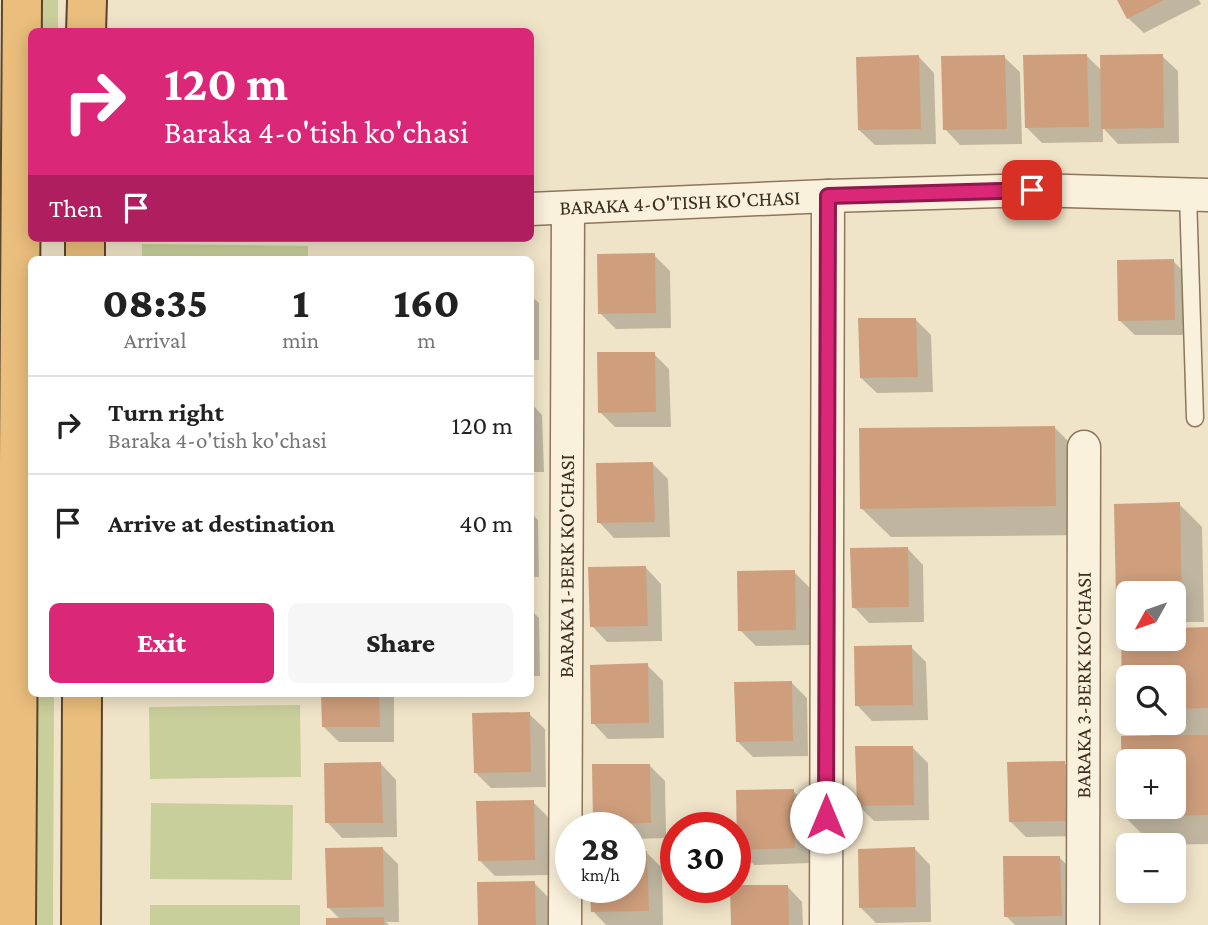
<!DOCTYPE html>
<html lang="en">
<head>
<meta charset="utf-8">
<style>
	:root { --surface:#fff; --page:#f6f6f6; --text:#222; --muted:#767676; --line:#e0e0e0; --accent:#db2777 }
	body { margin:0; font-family:"Crimson Pro",serif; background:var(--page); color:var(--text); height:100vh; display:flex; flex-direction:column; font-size:26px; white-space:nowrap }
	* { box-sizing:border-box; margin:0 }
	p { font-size:23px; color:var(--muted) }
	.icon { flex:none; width:38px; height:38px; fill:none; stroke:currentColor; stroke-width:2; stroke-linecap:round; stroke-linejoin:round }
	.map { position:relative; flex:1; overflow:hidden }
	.panel { position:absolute; left:28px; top:256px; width:506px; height:441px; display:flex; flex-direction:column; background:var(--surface); border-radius:10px; box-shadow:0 4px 18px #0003 }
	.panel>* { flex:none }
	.top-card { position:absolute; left:28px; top:28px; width:506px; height:214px; border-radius:10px; box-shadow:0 4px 18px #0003; background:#db2777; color:#fff; overflow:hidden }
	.needle { width:46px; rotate:230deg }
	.buttons { position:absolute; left:1116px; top:581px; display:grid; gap:14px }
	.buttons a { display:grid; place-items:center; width:70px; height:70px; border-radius:10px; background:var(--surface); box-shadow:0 4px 18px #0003; font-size:35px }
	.speed { position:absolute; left:555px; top:812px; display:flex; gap:14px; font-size:35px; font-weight:700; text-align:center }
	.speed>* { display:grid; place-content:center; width:91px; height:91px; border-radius:50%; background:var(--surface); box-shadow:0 4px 18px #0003; line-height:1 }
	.speed small { font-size:18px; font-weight:400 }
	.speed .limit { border:10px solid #d22; background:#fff; color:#111 }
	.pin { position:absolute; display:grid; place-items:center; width:60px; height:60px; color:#fff; margin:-30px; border-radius:14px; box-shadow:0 4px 10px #0006 }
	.me { position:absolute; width:77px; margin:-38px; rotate:0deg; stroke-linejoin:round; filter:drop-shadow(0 0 5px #0008) }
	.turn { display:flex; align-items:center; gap:24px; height:147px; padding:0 21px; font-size:32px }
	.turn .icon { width:91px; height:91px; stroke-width:2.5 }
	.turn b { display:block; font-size:49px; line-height:60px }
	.then { display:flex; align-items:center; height:66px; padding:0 21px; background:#0003; gap:14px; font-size:26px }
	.eta { display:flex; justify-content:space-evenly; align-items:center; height:119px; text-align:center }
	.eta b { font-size:42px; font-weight:800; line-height:49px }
	.action { display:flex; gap:14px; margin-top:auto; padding:14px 21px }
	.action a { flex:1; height:80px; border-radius:10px; background:var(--accent); color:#fff; font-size:28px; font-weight:800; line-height:80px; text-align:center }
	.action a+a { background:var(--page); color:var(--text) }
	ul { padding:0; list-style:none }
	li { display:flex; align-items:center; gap:21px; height:98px; padding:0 21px; border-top:2px solid var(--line) }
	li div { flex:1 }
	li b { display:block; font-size:26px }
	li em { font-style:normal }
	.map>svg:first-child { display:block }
	.green { fill:#c9cf9b }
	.shadow { fill:#0003; fill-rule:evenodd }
	.building { fill:#cf9f7d; fill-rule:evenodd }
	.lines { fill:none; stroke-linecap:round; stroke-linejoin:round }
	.service-casing { stroke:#8d765c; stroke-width:19 }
	.minor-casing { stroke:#8d765c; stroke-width:35 }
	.trunk-casing { stroke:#5b4430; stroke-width:42 }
	.service { stroke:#faf1dc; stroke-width:16 }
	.minor { stroke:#faf1dc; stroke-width:32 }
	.trunk { stroke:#eabe7c; stroke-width:38 }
	.route-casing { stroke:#8e194d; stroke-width:18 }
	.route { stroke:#db2777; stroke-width:12 }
	.labels { text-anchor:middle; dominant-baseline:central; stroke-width:6; stroke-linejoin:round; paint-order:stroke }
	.street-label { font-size:21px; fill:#3d2e20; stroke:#f7eed8 }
</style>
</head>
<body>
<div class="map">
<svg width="1208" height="925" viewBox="0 0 1208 925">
	<rect width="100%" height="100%" fill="#f0e4c8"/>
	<!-- green -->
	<path class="green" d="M36 0H58V31L35 32Z
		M142 244 308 246V259H142Z
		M32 693H54L53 925H30Z
		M300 705 301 777 150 779 149 707Z
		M151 803 293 805 292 880 150 879Z
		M150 905H300V925H150Z"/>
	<!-- shadow -->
	<path class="shadow" d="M1119 0H1199L1201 4 1144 33 1128 18Z
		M1086 55 1102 71 1162 56 1178 71 1179 143 1118 144 1103 128V142L1042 143 1027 128Z
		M919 57 934 73 936 144 875 145 859 130Z
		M1004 57 1020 72 1022 144 960 145 945 129Z
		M654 255 670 271 671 328 616 329 600 313Z
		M1173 261 1189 277 1190 335H1135L1119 320Z
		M530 295 539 303V360H530Z
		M915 319 931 335 933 392 877 393 861 378Z
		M654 354 669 369 671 427H615L600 412Z
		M530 402 542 415 544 472H530Z
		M1054 427 1083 456 1084 535 891 537 862 509Z
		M653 464 668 479 670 537 614 538 599 522Z
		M1179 504 1202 527 1204 622H1174V593H1129V611L1117 600Z
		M530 512 538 520 539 577H530Z
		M908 549 923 565 924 622 869 623 854 607Z
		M646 568 661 584 662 641 607 642 592 626Z
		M794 572 810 588 811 645 756 646 740 630Z
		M530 609 539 618 540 676H530Z
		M1208 629V844L1153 845 1124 816 1122 738 1152 737 1138 723H1174V677H1129V714L1124 709 1129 639H1174ZM1129 761H1174V807H1129Z
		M911 647 926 662 928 720 872 721 857 705Z
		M647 665 663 681 664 738 608 739 593 723Z
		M791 682 807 698 808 756 753 757 737 741Z
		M323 693H394V742H339L324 727Z
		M529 714 545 729 546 787 491 788 475 772Z
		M912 747 928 763 929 820 874 821 858 805Z
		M1064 763 1080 778 1081 836 1026 837 1010 821Z
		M381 764 396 780 397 837 342 838 327 822Z
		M649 765 665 781 666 838 630 839V828H599L595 824Z
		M793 791 808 806 810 863 754 865 739 849Z
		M533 802 549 818 550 875 495 876 479 860Z
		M382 848 398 864 399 922H386L389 925H328L341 920 328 907Z
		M915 849 930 865 931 922 876 923 861 908Z
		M630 853H647L662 868 663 925H606L593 911 630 887Z
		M1060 858 1075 873 1076 925H1015L1006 916Z
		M534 883 550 899V925H480Z
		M787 886 802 902 803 925H733Z"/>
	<!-- building -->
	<path class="building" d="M1117 0H1164L1127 19Z
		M1087 54 1089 127 1025 128 1023 55Z
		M1163 54 1164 128 1101 129 1100 55Z
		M919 55 921 129 858 130 856 57Z
		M1005 55 1007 129 943 130 941 56Z
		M655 253 656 313 598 314 597 254Z
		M1174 259 1175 320 1118 321 1117 260Z
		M858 318H916L918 377 860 378Z
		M597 352H655L656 412 598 413Z
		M1055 426 1056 506 860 509 859 428Z
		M653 462 655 522 597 523 596 463Z
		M1180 502 1182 599 1174 600V593H1129V600H1116L1114 504Z
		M908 547 909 607 852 608 850 548Z
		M646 566 648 626 590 627 588 567Z
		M795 570 796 630 738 631 737 571Z
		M1208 627V708L1174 709V677H1129V710H1122L1121 629H1129V639H1174V628Z
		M912 645 913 705 855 706 854 646Z
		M648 663 649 723 591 724 590 665Z
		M792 681 793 741 736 742 734 682Z
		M321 693H379L380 727H322Z
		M530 712 531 772 474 773 472 713Z
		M1208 735V815L1122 817 1121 736ZM1129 761H1174V807H1129Z
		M855 746H913L914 805 857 806Z
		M1065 761 1066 821 1009 822 1007 762Z
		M381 762 383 823H325L324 763Z
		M592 764H650L651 823 593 824Z
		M794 789 795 848 737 850 736 790Z
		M534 800 535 860 478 861 476 801Z
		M383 847 384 907 327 908 325 848Z
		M915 847 916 907 859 908 858 849Z
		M630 851H647L649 911 591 912 590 887H630Z
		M1003 856H1060L1062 916 1004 917Z
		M535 881 536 925H478L477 882Z
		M735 885H788L789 925H731L730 887Z
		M384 917V925H326V918Z"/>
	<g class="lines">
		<!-- service casing -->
		<g class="service-casing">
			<path id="service" d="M1188 195 1195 418"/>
		</g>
		<!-- minor casing -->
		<g class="minor-casing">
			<g id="minor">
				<path id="s1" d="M530 209 828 196 1032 190 1208 195"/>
				<path id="s2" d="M565 925 568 208"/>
				<path d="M826 925 828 196"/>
				<path id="s3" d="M1083 925 1084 447"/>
			</g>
		</g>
		<!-- trunk casing -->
		<g class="trunk-casing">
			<path id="trunk" d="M86 32 87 0
				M85 259V238
				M16 925 22 0
				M81 925 82 693"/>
		</g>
		<!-- service -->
		<use href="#service" class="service"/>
		<!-- minor -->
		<use href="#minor" class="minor"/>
		<!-- trunk -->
		<use href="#trunk" class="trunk"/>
	</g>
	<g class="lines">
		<!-- route casing -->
		<g class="route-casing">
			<path id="route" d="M826 817 828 196 1032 190"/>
		</g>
		<!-- route -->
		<use href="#route" class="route"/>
	</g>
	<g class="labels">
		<!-- street labels -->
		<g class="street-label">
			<text stroke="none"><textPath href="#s1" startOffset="150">BARAKA 4-O'TISH KO'CHASI</textPath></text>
			<text stroke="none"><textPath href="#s2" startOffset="359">BARAKA 1-BERK KO'CHASI</textPath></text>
			<text stroke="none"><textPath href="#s3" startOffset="240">BARAKA 3-BERK KO'CHASI</textPath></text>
		</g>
	</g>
</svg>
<div class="buttons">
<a><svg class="needle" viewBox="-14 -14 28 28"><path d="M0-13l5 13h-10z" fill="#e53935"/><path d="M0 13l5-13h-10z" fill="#767676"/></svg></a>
<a><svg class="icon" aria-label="search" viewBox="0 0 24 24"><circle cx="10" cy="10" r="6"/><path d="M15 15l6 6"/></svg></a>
<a>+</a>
<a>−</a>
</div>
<div class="speed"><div>28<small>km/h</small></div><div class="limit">30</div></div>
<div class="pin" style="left:1032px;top:190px;background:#d93025"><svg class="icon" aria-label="arrive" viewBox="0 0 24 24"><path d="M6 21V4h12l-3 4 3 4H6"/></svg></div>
<svg class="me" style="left:826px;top:817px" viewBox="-20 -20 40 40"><circle r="19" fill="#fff"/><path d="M0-13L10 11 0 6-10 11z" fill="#db2777"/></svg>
<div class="top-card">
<div class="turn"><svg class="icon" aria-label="right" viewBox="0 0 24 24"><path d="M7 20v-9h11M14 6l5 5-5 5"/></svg><div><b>120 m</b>Baraka 4-o'tish ko'chasi</div></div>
<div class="then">Then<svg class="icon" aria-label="arrive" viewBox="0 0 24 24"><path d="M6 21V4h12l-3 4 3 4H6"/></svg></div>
</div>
<section class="panel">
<div class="eta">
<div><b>08:35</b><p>Arrival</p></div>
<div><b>1</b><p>min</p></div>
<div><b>160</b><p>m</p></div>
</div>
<ul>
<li><svg class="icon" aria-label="right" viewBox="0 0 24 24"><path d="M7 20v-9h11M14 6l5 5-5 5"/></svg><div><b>Turn right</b><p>Baraka 4-o'tish ko'chasi</p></div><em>120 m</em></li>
<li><svg class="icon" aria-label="arrive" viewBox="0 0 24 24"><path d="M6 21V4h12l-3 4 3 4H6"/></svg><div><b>Arrive at destination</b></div><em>40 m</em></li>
</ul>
<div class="action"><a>Exit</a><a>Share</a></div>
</section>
</div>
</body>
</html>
